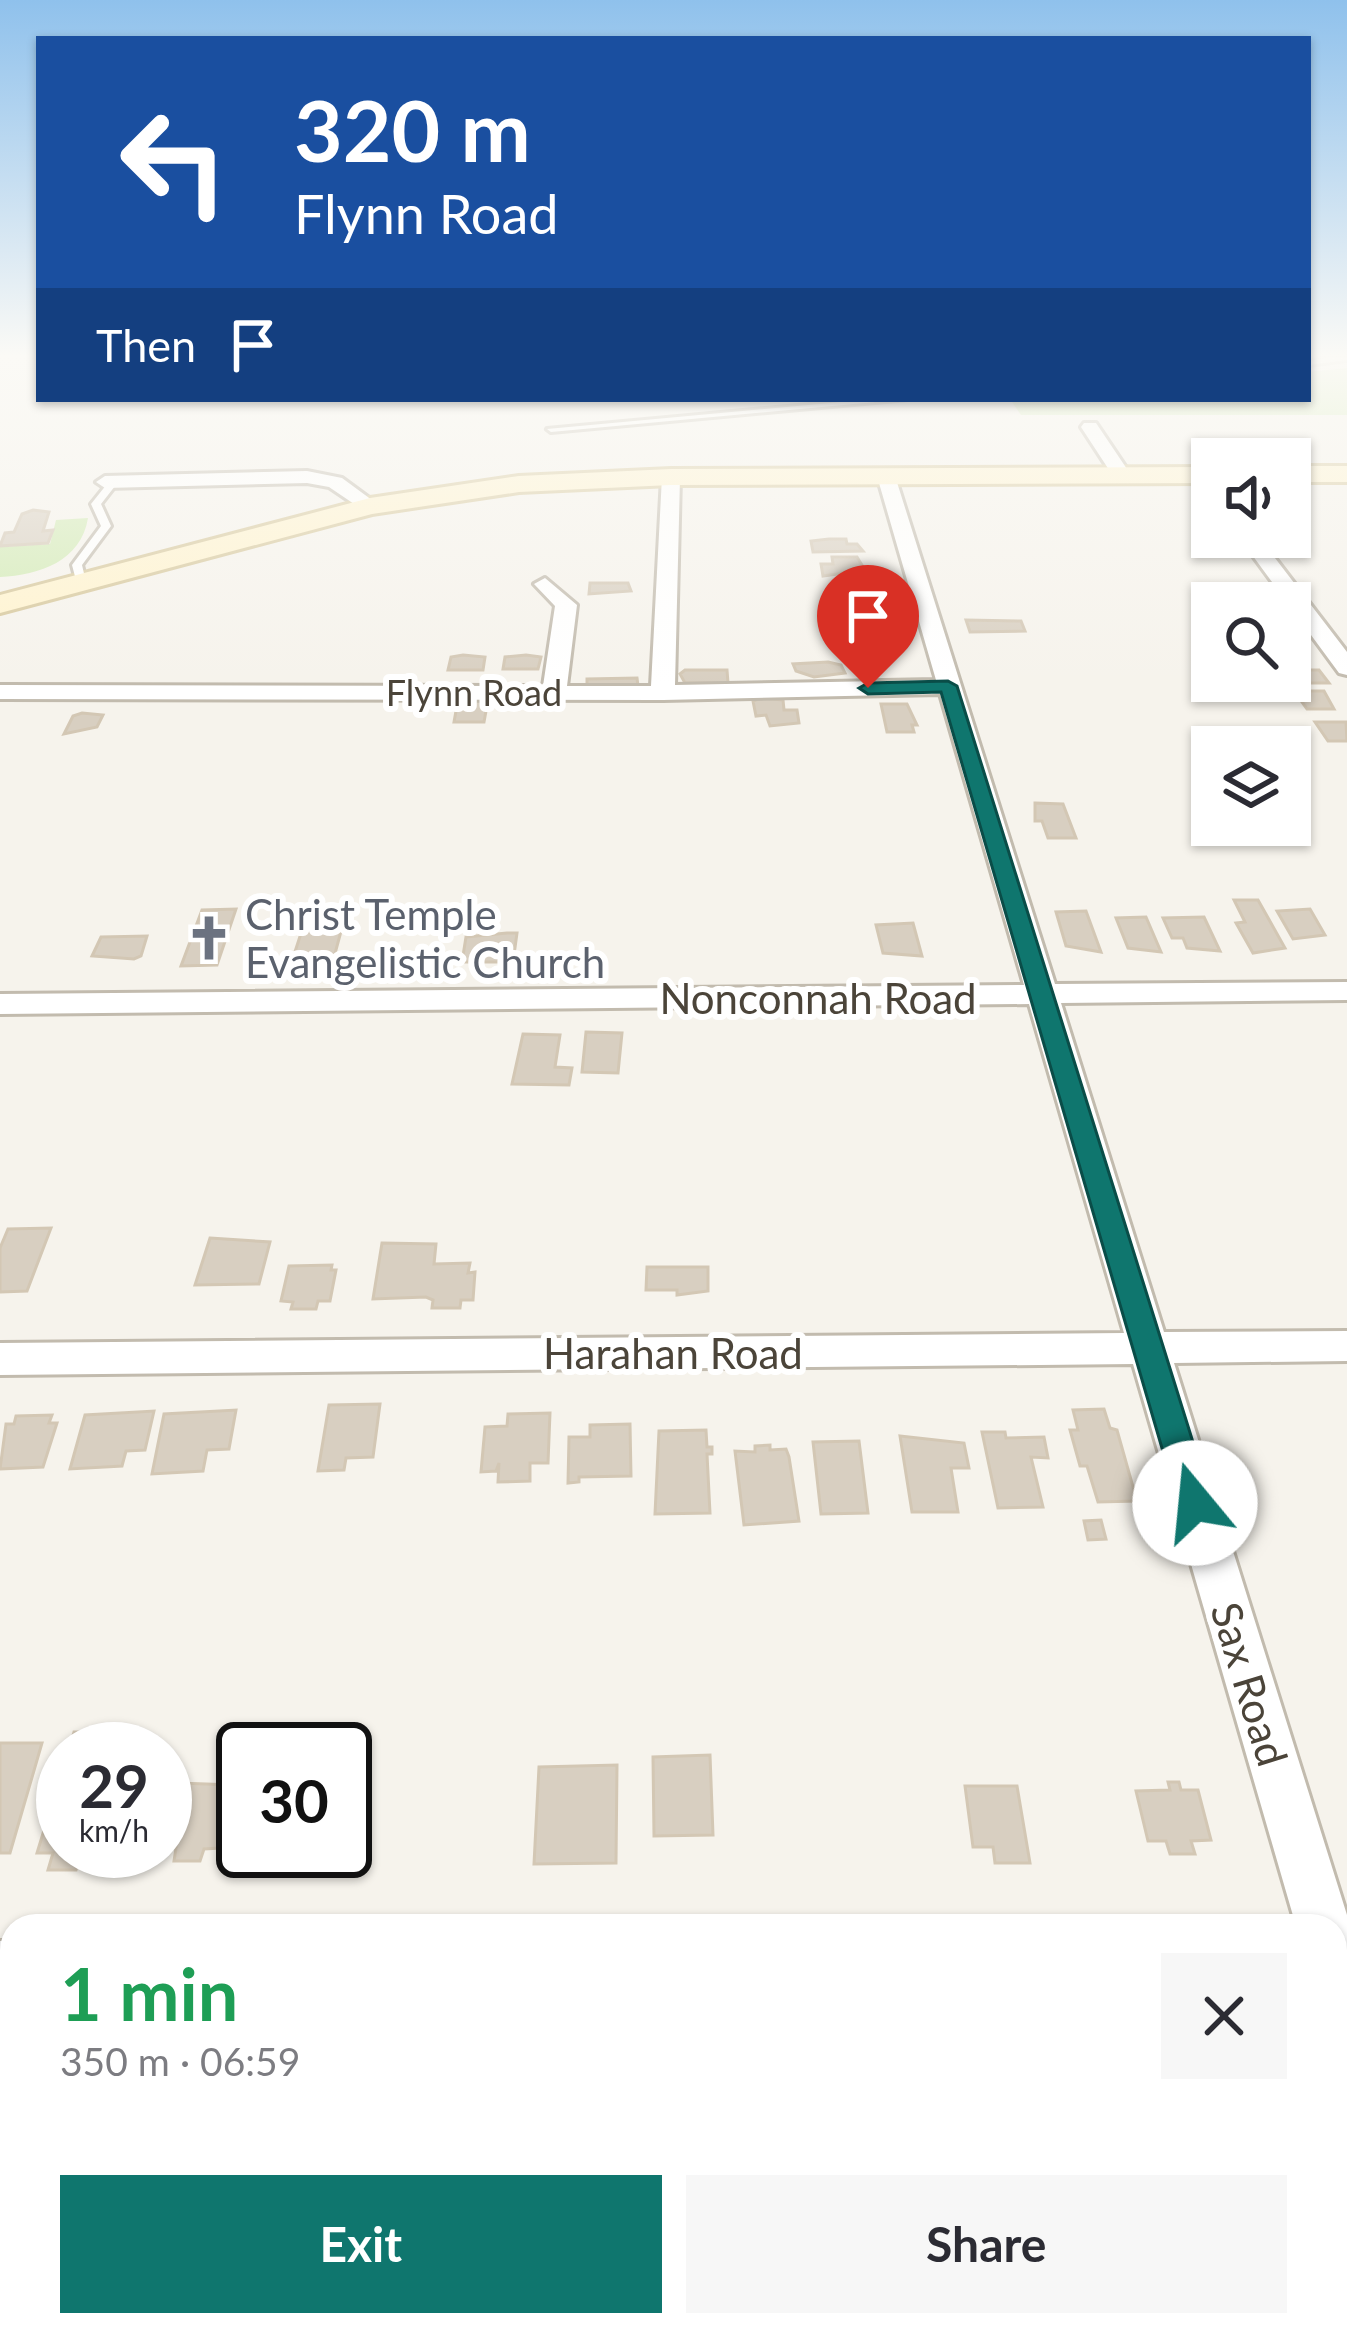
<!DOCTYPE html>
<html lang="en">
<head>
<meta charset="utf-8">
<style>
	:root { --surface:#fff; --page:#f7f7f7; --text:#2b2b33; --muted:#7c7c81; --accent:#0f766e }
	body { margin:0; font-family:Lato,sans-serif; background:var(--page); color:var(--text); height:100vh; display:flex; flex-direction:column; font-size:45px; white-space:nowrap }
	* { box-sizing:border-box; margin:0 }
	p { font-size:39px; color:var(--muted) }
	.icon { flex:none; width:66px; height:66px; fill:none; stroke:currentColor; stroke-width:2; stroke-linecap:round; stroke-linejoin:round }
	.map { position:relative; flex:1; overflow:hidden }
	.side { position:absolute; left:0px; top:1914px; width:1347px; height:423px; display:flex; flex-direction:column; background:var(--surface); border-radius:36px 36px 0 0; box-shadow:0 3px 9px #0004 }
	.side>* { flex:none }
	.top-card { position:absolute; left:36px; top:36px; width:1275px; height:366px; border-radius:0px; box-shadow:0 3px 9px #0004; background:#1a4fa0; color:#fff; overflow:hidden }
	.buttons { position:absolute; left:1191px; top:438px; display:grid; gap:24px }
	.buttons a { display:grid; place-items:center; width:120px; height:120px; border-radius:0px; background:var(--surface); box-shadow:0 3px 9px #0004; font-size:60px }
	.speed { position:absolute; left:36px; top:1722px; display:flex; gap:24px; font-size:60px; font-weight:700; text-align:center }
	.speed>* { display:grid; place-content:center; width:156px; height:156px; border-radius:50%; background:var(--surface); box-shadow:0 3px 9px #0004; line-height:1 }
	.speed small { font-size:30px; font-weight:400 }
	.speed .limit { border:6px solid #111; border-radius:18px; background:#fff; color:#111 }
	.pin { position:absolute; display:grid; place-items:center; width:102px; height:102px; color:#fff; margin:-123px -51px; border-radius:50% 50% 50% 0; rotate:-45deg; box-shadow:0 0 12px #0007 }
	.pin .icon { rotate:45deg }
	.me { position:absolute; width:132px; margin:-66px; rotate:343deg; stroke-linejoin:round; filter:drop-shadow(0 0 9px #0008) }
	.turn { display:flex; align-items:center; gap:42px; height:252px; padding:0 60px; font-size:54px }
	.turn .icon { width:156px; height:156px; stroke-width:2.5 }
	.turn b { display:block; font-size:84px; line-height:102px }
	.then { display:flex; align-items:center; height:114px; padding:0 60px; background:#0003; gap:24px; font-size:45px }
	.round { display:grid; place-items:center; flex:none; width:126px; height:126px; border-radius:0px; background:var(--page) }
	.overview { display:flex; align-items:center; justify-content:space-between; height:204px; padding:0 60px }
	h1 { font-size:72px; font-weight:700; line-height:90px; color:#1e9e55 }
	.action { display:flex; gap:24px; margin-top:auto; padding:24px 60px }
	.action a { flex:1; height:138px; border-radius:0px; background:var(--accent); color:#fff; font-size:48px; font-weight:700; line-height:138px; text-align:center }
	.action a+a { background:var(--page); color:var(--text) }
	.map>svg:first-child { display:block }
	.green { fill:#d2eab5 }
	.building { fill:#d8cfc1; stroke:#d3c7b4; stroke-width:3 }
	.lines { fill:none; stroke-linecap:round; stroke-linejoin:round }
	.lane-casing { stroke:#c2bbae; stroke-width:6 }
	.street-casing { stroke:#c2bbae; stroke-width:6 }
	.secondary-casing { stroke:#d6c79b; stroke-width:6 }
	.lane { fill:#fff; fill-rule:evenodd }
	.street { fill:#fff; fill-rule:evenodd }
	.secondary { fill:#fff3cd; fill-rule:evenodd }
	.route { fill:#0f766e; stroke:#0a4d48; stroke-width:3 }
	.labels { text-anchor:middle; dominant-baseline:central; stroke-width:12; stroke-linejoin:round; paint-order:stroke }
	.far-street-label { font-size:36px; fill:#4b4439; stroke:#fff }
	.worship-label { font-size:42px; fill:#5b616d; stroke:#fff; text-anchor:start }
	.street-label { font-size:42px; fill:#4b4439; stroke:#fff }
</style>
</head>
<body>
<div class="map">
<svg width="1347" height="2336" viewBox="0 0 1347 2336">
	<rect width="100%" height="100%" fill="#f6f3ec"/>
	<!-- green -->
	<path class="green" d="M1347 368V415H1021L1010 399H1308V372Z
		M88 518C81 561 40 575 0 577V547L50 544 56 520Z"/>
	<!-- building -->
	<path class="building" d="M1213 443H1236L1248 457H1224Z
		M33 510 49 512 43 531 53 530 48 543 0 546 5 533 14 532 22 514Z
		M829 539H846L847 544H857L863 551 813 552 811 541Z
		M832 557H857L865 570 823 576 821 564H833Z
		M590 583H628L631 591 589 594Z
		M966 620 1021 621 1025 631 970 632Z
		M878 621 884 629H879L880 635H836L834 626Z
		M856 642H887L890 653H859Z
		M463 655 485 657 483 670H448L451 657Z
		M526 655 541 657 538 669H503L505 657Z
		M828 662 841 665 845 673 814 677 796 671 793 664Z
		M685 670H727L728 683H685L680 674Z
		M1290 670H1319L1329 683H1297Z
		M637 678 638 686H587V679Z
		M1294 691H1324L1334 709H1307Z
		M761 698 783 700 784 710H797L799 723 770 726 766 715 756 716 753 701Z
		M458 700H488L484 722H454Z
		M881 704H907L917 725H912L914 732H887Z
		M82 713 103 715 97 727 64 734 73 716Z
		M1315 722H1346L1347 741H1328Z
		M1035 803 1063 804 1076 838H1048L1042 821H1035Z
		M1234 900H1258L1285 948 1253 953 1236 923 1245 922Z
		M236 909 217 965 181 966 202 910Z
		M1310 909 1325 935 1293 939 1277 911Z
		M1086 911 1101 952 1066 946 1056 912Z
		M1146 917 1161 952 1128 948 1116 918Z
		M1204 917 1220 951 1187 948 1183 938H1172L1163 918Z
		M913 923 922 956 883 953 876 925Z
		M304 924H343L333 961H292Z
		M507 933H517L514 955 500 956 498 962H462L466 937Z
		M147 936 141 956 134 959 92 956 101 937Z
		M586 1032 622 1033 618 1073 582 1072Z
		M523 1034 560 1035 555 1067 572 1068 569 1085 512 1084Z
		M51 1228 27 1291 0 1292V1248L8 1229Z
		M210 1238 270 1242 259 1284 195 1285Z
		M382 1243 436 1244 434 1264 470 1263 468 1273 475 1272 473 1300H461L460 1308H432L433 1300 426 1297 373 1299Z
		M332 1265 331 1270H336L330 1301H318L316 1309H291L293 1302 281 1301 289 1266Z
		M647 1267H708V1291L677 1295V1290H646Z
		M380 1404 373 1457 346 1458 344 1470 318 1471 329 1405Z
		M1104 1409 1110 1428 1117 1430 1137 1501 1098 1502 1087 1466H1080L1070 1430H1078L1073 1410Z
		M236 1410 229 1449 207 1450 203 1471 152 1474 164 1414Z
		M154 1411 145 1450 126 1451 122 1466 70 1469 85 1415Z
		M550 1413 548 1463H530V1481L498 1482 499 1463 496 1471 481 1472 485 1427 507 1426 508 1414Z
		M52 1415 49 1423H57L43 1467 0 1469 6 1424H14L16 1416Z
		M630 1424 631 1476 579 1477V1482L568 1483 569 1437H590V1425Z
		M706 1430 707 1447H712V1454H707L710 1513 655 1514 659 1431Z
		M982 1432H1005L1006 1438 1044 1437 1048 1458 1031 1457 1043 1507 998 1508Z
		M900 1436 964 1443 969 1468H951L958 1512H912Z
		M859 1441 868 1513 821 1514 813 1442Z
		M770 1445V1450L786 1449 789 1457 799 1521 744 1525 735 1451 755 1452V1446Z
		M1101 1520 1106 1539 1088 1540 1084 1521Z
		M303 1731V1749H269V1734Z
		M74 1732H141L143 1733 139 1749H69Z
		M0 1743H42L10 1853H0Z
		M710 1755 713 1835 654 1836 653 1757Z
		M617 1765 616 1863 534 1864 539 1767Z
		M63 1768V1851H112L80 1854 76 1870H48L53 1853H37Z
		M1168 1782H1179L1181 1790H1198L1211 1840 1191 1841 1195 1854H1170L1166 1841H1148L1136 1791 1170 1790Z
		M178 1783 233 1785 220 1848 204 1849 200 1861H174L176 1848 165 1849Z
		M965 1786H1017L1030 1863H995L993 1847H973Z"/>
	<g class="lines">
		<!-- lane casing -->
		<g class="lane-casing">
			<path id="lane" d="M1333 357H1347V360L1308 365V361Z
				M874 399H908L551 432 547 429Z
				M111 479 119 481 101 504 111 526 82 565 86 582 77 584 72 565 101 526 91 504Z"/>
		</g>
		<!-- street casing -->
		<g class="street-casing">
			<path id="street" d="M1084 423H1096L1131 475 1129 479H1115L1081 427Z
				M886 470 895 476 1055 984 1347 982V1000L1061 1003 1164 1332 1347 1331V1361L1174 1363 1347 1915V2032L1335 2027V1926H1296L1133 1364 0 1375V1343L1124 1333 1029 1004 0 1014V994L1024 985 940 694 663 700 0 699V685L543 686 555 606 534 584 545 578 577 605 567 686H651L662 477 671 471 680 477 675 685 936 680 877 476Z
				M307 471 342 478 380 506 363 510 329 487 307 483 105 488 96 482 105 476Z
				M1239 537H1259L1347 652V675L1339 673Z
				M0 1941H12V1997H0Z"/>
		</g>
		<!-- secondary casing -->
		<g class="secondary-casing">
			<path id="secondary" d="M1290 466H1347V482H1290Z
				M1212 467V483L671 485 519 492 372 514 0 613V595L370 498 519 476 671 469Z"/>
		</g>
		<!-- lane -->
		<use href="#lane" class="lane"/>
		<!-- street -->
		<use href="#street" class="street"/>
		<!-- secondary -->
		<use href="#secondary" class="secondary"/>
	</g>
	<!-- sky -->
	<linearGradient id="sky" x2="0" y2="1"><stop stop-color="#8fc1ec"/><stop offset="0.52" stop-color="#fbfaf6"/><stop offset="1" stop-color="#fbfaf6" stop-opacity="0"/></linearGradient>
	<rect width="1347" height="684" fill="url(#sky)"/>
	<!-- route -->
	<path class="route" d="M948 681 957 686 1212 1503 1207 1513 1195 1517 1183 1513 1178 1503 941 692 868 694 859 688 868 683Z"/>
	<!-- icons -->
	<defs>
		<g id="church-bare" transform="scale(3.6)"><path d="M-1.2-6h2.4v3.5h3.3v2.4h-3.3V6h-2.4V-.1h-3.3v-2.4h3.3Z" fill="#6b7280" stroke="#fff" stroke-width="2.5" paint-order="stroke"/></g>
	</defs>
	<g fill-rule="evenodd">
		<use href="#church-bare" x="209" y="938"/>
	</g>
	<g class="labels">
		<!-- far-street labels -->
		<g class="far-street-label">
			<text x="474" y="692">Flynn Road</text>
		</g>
		<!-- worship labels -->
		<g class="worship-label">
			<text x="245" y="914">Christ Temple<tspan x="245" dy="48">Evangelistic Church</tspan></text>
		</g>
		<!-- street labels -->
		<g class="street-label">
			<text x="818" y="998">Nonconnah Road</text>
			<text x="673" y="1353">Harahan Road</text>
			<text transform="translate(1250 1684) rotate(73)">Sax Road</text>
		</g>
	</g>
</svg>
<div class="buttons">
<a><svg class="icon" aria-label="sound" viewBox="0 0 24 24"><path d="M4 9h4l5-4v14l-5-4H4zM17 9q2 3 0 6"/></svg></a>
<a><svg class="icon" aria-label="search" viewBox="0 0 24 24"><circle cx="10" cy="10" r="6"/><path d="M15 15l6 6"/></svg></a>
<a><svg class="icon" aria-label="layers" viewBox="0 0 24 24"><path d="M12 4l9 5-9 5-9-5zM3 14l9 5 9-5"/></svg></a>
</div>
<div class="speed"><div>29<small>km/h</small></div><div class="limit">30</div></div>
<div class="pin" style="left:868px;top:688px;background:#d93025"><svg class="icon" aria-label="arrive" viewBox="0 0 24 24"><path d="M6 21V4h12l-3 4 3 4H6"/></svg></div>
<svg class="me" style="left:1195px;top:1503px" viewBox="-20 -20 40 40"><circle r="19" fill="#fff"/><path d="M0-13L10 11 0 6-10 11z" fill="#0f766e"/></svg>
<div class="top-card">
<div class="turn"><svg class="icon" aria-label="left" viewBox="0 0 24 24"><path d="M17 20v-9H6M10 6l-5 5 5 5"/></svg><div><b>320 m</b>Flynn Road</div></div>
<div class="then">Then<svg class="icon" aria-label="arrive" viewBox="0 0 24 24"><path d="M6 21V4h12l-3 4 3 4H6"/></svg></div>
</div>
<section class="side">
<div class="overview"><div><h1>1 min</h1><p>350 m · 06:59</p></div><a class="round"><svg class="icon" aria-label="close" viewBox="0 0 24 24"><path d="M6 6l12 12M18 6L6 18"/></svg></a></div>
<div class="action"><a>Exit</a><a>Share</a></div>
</section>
</div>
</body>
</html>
